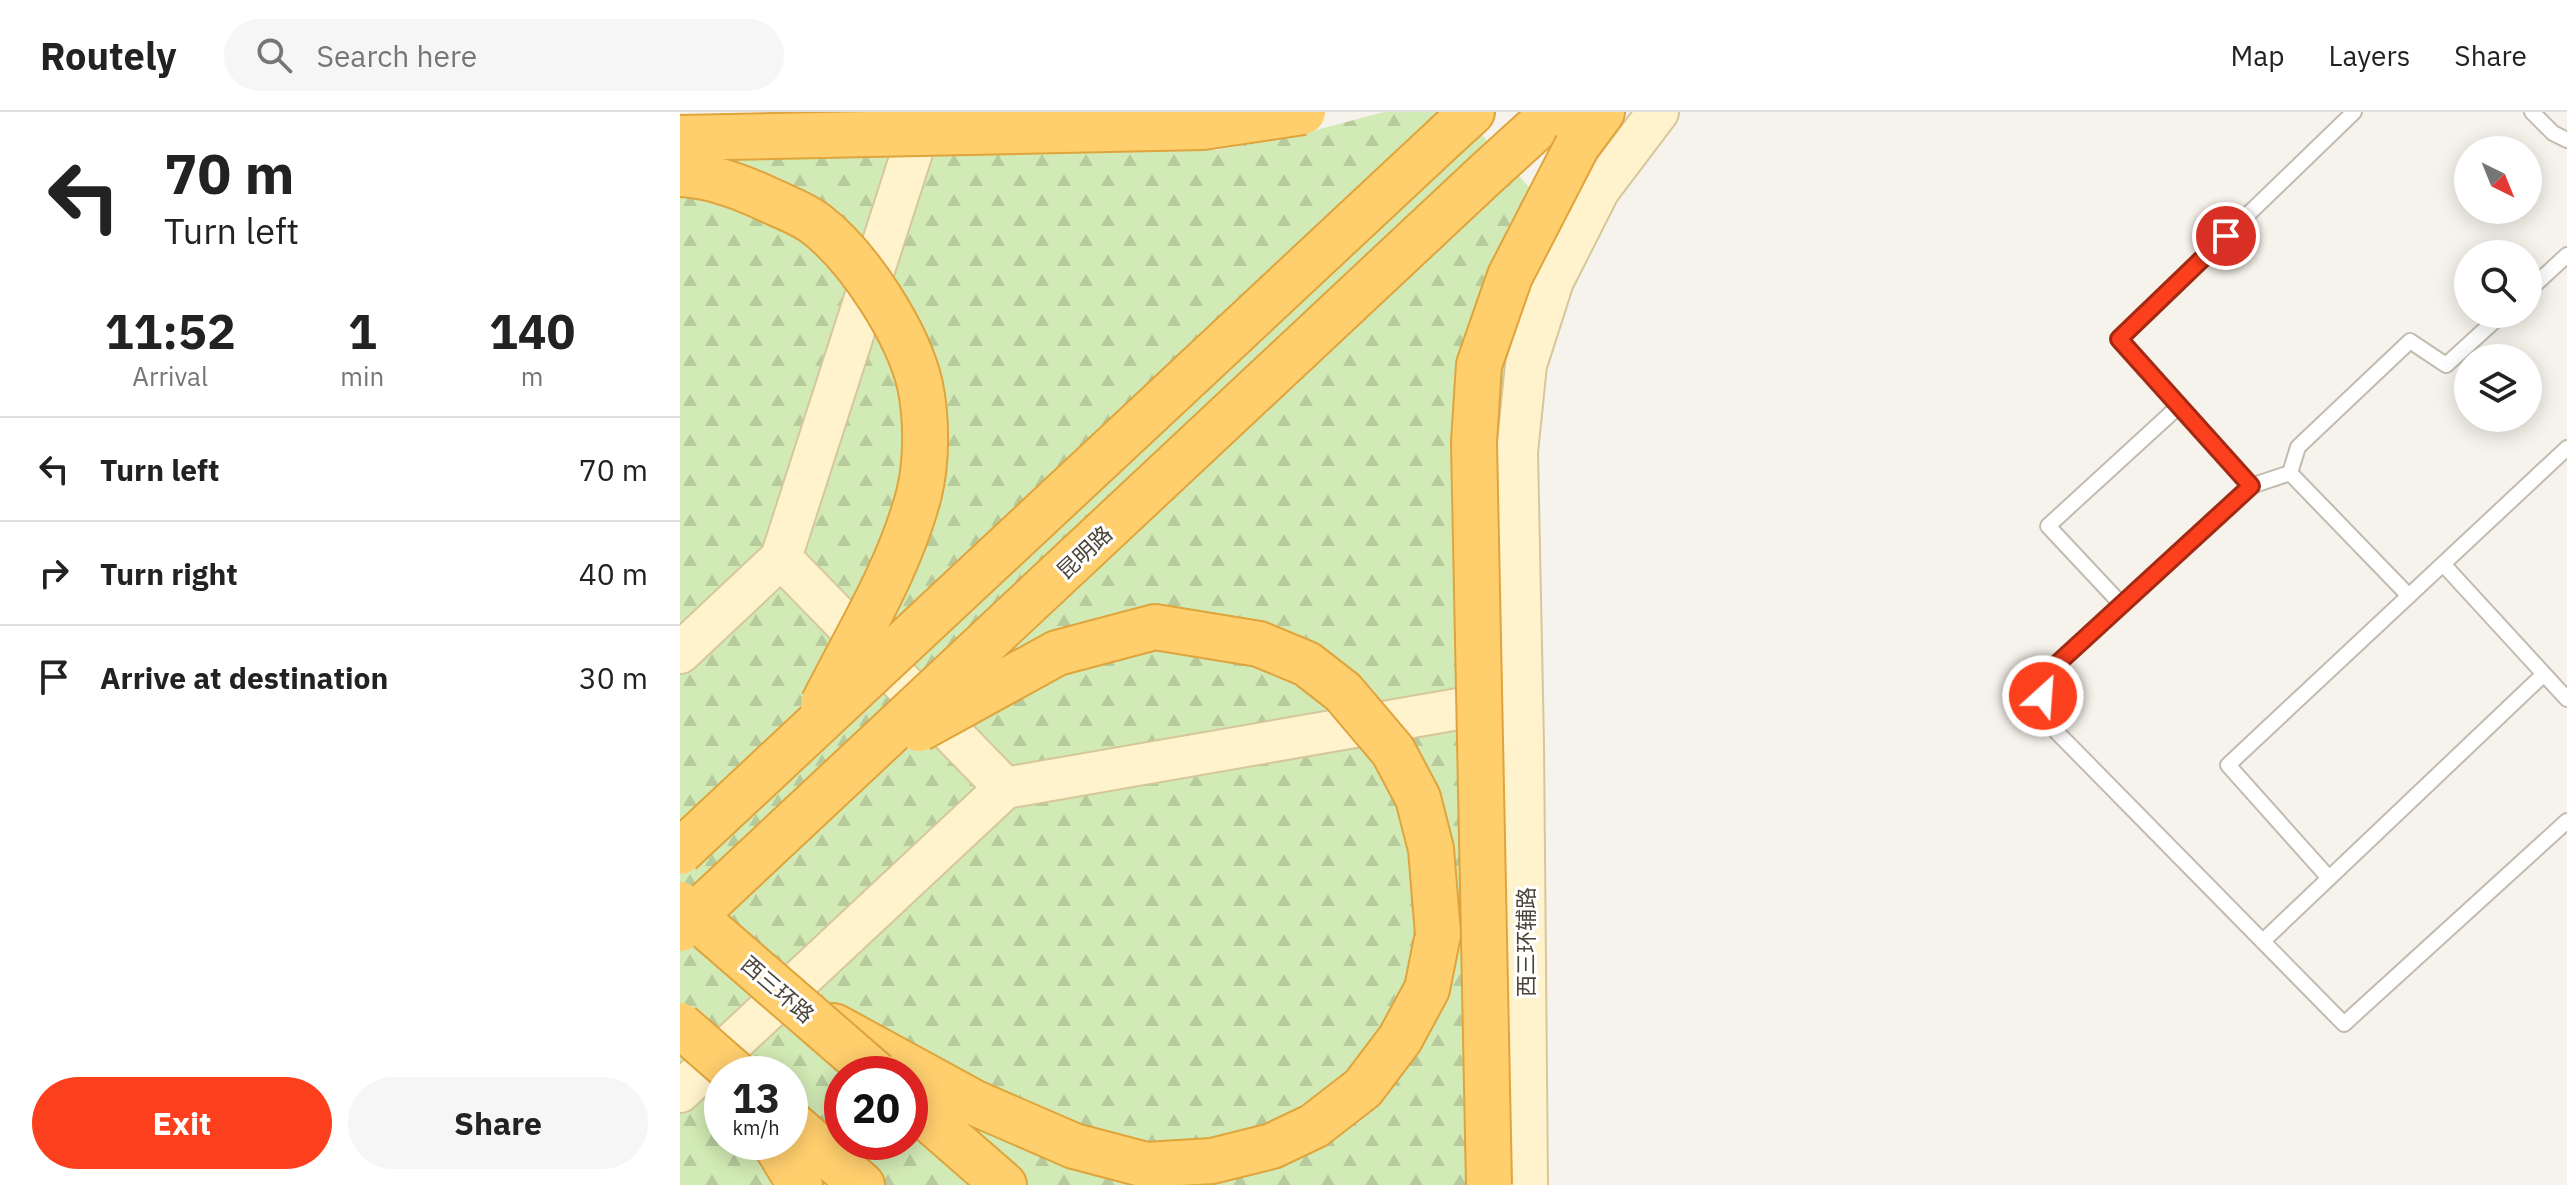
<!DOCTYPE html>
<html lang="en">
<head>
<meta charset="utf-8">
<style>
	:root { --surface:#fff; --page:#f6f6f6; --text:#222; --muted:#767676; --line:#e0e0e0; --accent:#fc3f1d }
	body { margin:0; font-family:"IBM Plex Sans","Noto Sans SC",sans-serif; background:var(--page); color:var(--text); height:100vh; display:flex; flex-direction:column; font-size:30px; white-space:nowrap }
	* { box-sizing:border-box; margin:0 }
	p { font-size:26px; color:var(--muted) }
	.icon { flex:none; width:44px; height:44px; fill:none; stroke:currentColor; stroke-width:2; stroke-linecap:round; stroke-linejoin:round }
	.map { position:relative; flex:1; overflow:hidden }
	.panel { display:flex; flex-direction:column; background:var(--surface); width:680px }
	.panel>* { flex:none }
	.banner { background:#fff; color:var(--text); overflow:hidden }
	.needle { width:52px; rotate:137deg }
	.buttons { position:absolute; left:1774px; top:24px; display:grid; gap:16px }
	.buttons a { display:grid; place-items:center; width:88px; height:88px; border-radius:50%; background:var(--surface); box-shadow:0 4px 20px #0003; font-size:40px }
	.speed { position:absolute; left:24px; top:944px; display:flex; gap:16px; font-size:40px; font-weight:700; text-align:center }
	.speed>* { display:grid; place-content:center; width:104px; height:104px; border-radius:50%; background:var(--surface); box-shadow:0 4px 20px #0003; line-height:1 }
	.speed small { font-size:20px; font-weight:400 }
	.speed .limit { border:12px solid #d22; background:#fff; color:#111 }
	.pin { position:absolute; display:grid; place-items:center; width:68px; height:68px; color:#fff; margin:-34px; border:4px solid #fff; border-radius:50%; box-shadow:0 2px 8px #0007 }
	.me { position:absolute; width:88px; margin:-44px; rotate:26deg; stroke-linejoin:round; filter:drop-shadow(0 0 6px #0008) }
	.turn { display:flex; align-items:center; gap:28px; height:168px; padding:0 32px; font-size:36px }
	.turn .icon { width:104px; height:104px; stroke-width:2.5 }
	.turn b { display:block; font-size:56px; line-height:68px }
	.eta { display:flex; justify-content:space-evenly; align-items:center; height:136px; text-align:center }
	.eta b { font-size:48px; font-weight:700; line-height:56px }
	.primary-button { display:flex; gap:16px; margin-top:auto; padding:16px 32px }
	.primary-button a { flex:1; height:92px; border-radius:48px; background:var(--accent); color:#fff; font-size:32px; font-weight:700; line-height:92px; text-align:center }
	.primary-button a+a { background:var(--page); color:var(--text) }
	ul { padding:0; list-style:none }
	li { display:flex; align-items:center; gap:24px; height:104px; padding:0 32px; border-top:2px solid var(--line) }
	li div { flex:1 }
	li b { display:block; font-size:30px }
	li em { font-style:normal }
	header { display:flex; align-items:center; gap:48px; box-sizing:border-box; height:112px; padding:0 40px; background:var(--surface); border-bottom:2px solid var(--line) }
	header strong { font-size:38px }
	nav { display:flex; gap:44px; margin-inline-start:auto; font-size:28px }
	.search { width:560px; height:72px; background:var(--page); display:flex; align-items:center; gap:20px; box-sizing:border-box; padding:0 28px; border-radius:44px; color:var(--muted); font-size:30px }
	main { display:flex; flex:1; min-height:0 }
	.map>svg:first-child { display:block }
	.forest { fill:url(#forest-firs); fill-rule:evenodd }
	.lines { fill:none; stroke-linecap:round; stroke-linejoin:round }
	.lane-casing { stroke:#c2bbae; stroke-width:18 }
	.secondary-casing { stroke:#d6c79b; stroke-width:44 }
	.highway-casing { stroke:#e0a43c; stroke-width:48 }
	.lane { stroke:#fff; stroke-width:14 }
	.secondary { stroke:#fff3cd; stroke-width:40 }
	.highway { stroke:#ffcf6e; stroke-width:44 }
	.highway-bridge-casing { stroke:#e0a43c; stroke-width:48; stroke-linecap:butt }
	.highway-bridge { stroke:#ffcf6e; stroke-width:44 }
	.route-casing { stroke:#a42913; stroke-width:20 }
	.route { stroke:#fc3f1d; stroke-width:14 }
	.labels { text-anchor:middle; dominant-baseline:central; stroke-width:6; stroke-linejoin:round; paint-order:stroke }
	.street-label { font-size:22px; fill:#4b4439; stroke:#fff }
</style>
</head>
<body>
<header>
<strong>Routely</strong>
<div class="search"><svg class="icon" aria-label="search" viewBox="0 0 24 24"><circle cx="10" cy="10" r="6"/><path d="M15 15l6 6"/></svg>Search here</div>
<nav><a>Map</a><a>Layers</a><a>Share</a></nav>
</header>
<main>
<section class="panel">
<div class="banner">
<div class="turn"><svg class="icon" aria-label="left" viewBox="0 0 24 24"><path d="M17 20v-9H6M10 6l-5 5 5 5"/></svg><div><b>70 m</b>Turn left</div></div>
</div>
<div class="eta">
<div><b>11:52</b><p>Arrival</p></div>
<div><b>1</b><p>min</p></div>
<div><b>140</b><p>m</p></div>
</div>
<ul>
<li><svg class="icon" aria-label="left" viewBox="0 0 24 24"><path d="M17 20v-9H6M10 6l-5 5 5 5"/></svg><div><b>Turn left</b></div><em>70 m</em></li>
<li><svg class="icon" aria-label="right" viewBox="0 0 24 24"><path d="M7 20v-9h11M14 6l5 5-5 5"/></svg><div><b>Turn right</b></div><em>40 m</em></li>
<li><svg class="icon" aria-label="arrive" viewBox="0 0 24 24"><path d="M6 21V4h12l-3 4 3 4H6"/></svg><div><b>Arrive at destination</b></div><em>30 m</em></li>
</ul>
<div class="primary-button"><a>Exit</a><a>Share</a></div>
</section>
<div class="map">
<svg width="1887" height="1073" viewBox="0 0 1887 1073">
	<defs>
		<pattern id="forest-firs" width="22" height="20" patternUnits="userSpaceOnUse" patternTransform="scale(2)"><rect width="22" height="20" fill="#d2eab5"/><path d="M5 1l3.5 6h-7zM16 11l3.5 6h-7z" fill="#b6ca9c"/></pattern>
	</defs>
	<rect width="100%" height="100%" fill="#f6f3ec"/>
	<!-- forest -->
	<path class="forest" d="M704 0H781L882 111 819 368 828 1073H0V43L537 38 610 25ZM42 962H110V1030H42ZM162 962H230V1030H162Z"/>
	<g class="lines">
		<!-- lane casing -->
		<g class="lane-casing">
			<path id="lane" d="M1674 0 1439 227 1571 374 1365 563 1361 604 1664 912 1887 709
				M1852 0 1873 21 1887 28
				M1848 179 1887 143
				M1610 361 1729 484
				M1571 374 1610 361 1618 335 1730 229 1766 253 1822 202
				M1763 452 1887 587
				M1442 493 1368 414 1499 294
				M1649 766 1548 653 1887 336
				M1583 829 1864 562"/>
		</g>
		<!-- secondary casing -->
		<g class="secondary-casing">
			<path id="secondary" d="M0 541 101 446 245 0
				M325 676 830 588
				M0 980 325 676 101 446
				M847 1073 843 632 837 340 846 253 873 169 919 78 978 0"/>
		</g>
		<!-- highway casing -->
		<g class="highway-casing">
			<path id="highway" d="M768 22 792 0
				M897 34 922 0
				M807 61 874 0
				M154 914 295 991 394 1034 466 1053 532 1049 592 1034 634 1014 683 976 720 927 747 877 758 822
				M230 991 324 1073
				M110 1010 182 1073
				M94 1030 120 1073"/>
		</g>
		<!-- lane -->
		<use href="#lane" class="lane"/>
		<!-- secondary -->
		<use href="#secondary" class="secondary"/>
		<!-- highway -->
		<use href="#highway" class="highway"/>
		<!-- highway-bridge casing -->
		<g class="highway-bridge-casing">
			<path id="highway-bridge" d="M0 26 523 15 623 0
				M0 62C29 63 61 75 87 87 103 95 122 101 136 112 179 145 228 221 240 273 247 306 247 350 239 382 220 456 177 524 143 592
				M239 617 377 541 475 515 579 532 627 552 663 580 713 639 738 686 751 737 758 822
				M0 740 768 22
				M0 792 196 962
				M0 817 807 61
				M0 913 56 962
				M809 1073 794 330 799 253 830 164 897 34"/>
		</g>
		<!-- highway-bridge -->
		<use href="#highway-bridge" class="highway-bridge"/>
	</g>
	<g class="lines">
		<!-- route casing -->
		<g class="route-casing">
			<path id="route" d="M1363 584 1365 563 1571 374 1439 227 1546 124"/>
		</g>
		<!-- route -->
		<use href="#route" class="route"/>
	</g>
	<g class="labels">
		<!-- street labels -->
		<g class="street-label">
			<text transform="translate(404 440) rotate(-43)">昆明路</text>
			<text transform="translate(845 830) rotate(-90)">西三环辅路</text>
			<text transform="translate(98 877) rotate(41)">西三环路</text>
		</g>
	</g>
</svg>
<div class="buttons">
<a><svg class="needle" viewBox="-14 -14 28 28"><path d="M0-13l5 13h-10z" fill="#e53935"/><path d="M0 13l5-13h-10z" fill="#767676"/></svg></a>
<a><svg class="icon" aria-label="search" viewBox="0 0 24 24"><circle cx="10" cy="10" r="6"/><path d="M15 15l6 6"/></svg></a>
<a><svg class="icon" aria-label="layers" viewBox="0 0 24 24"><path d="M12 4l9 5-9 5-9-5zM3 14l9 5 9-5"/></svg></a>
</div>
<div class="speed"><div>13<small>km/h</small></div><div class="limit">20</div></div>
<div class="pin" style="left:1546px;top:124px;background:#d93025"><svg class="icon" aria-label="arrive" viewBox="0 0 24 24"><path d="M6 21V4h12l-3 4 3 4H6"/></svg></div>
<svg class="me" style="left:1363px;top:584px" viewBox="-20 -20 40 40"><circle r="17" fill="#fc3f1d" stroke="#fff" stroke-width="3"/><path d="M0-11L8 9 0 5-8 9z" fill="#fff"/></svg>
</div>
</main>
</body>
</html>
